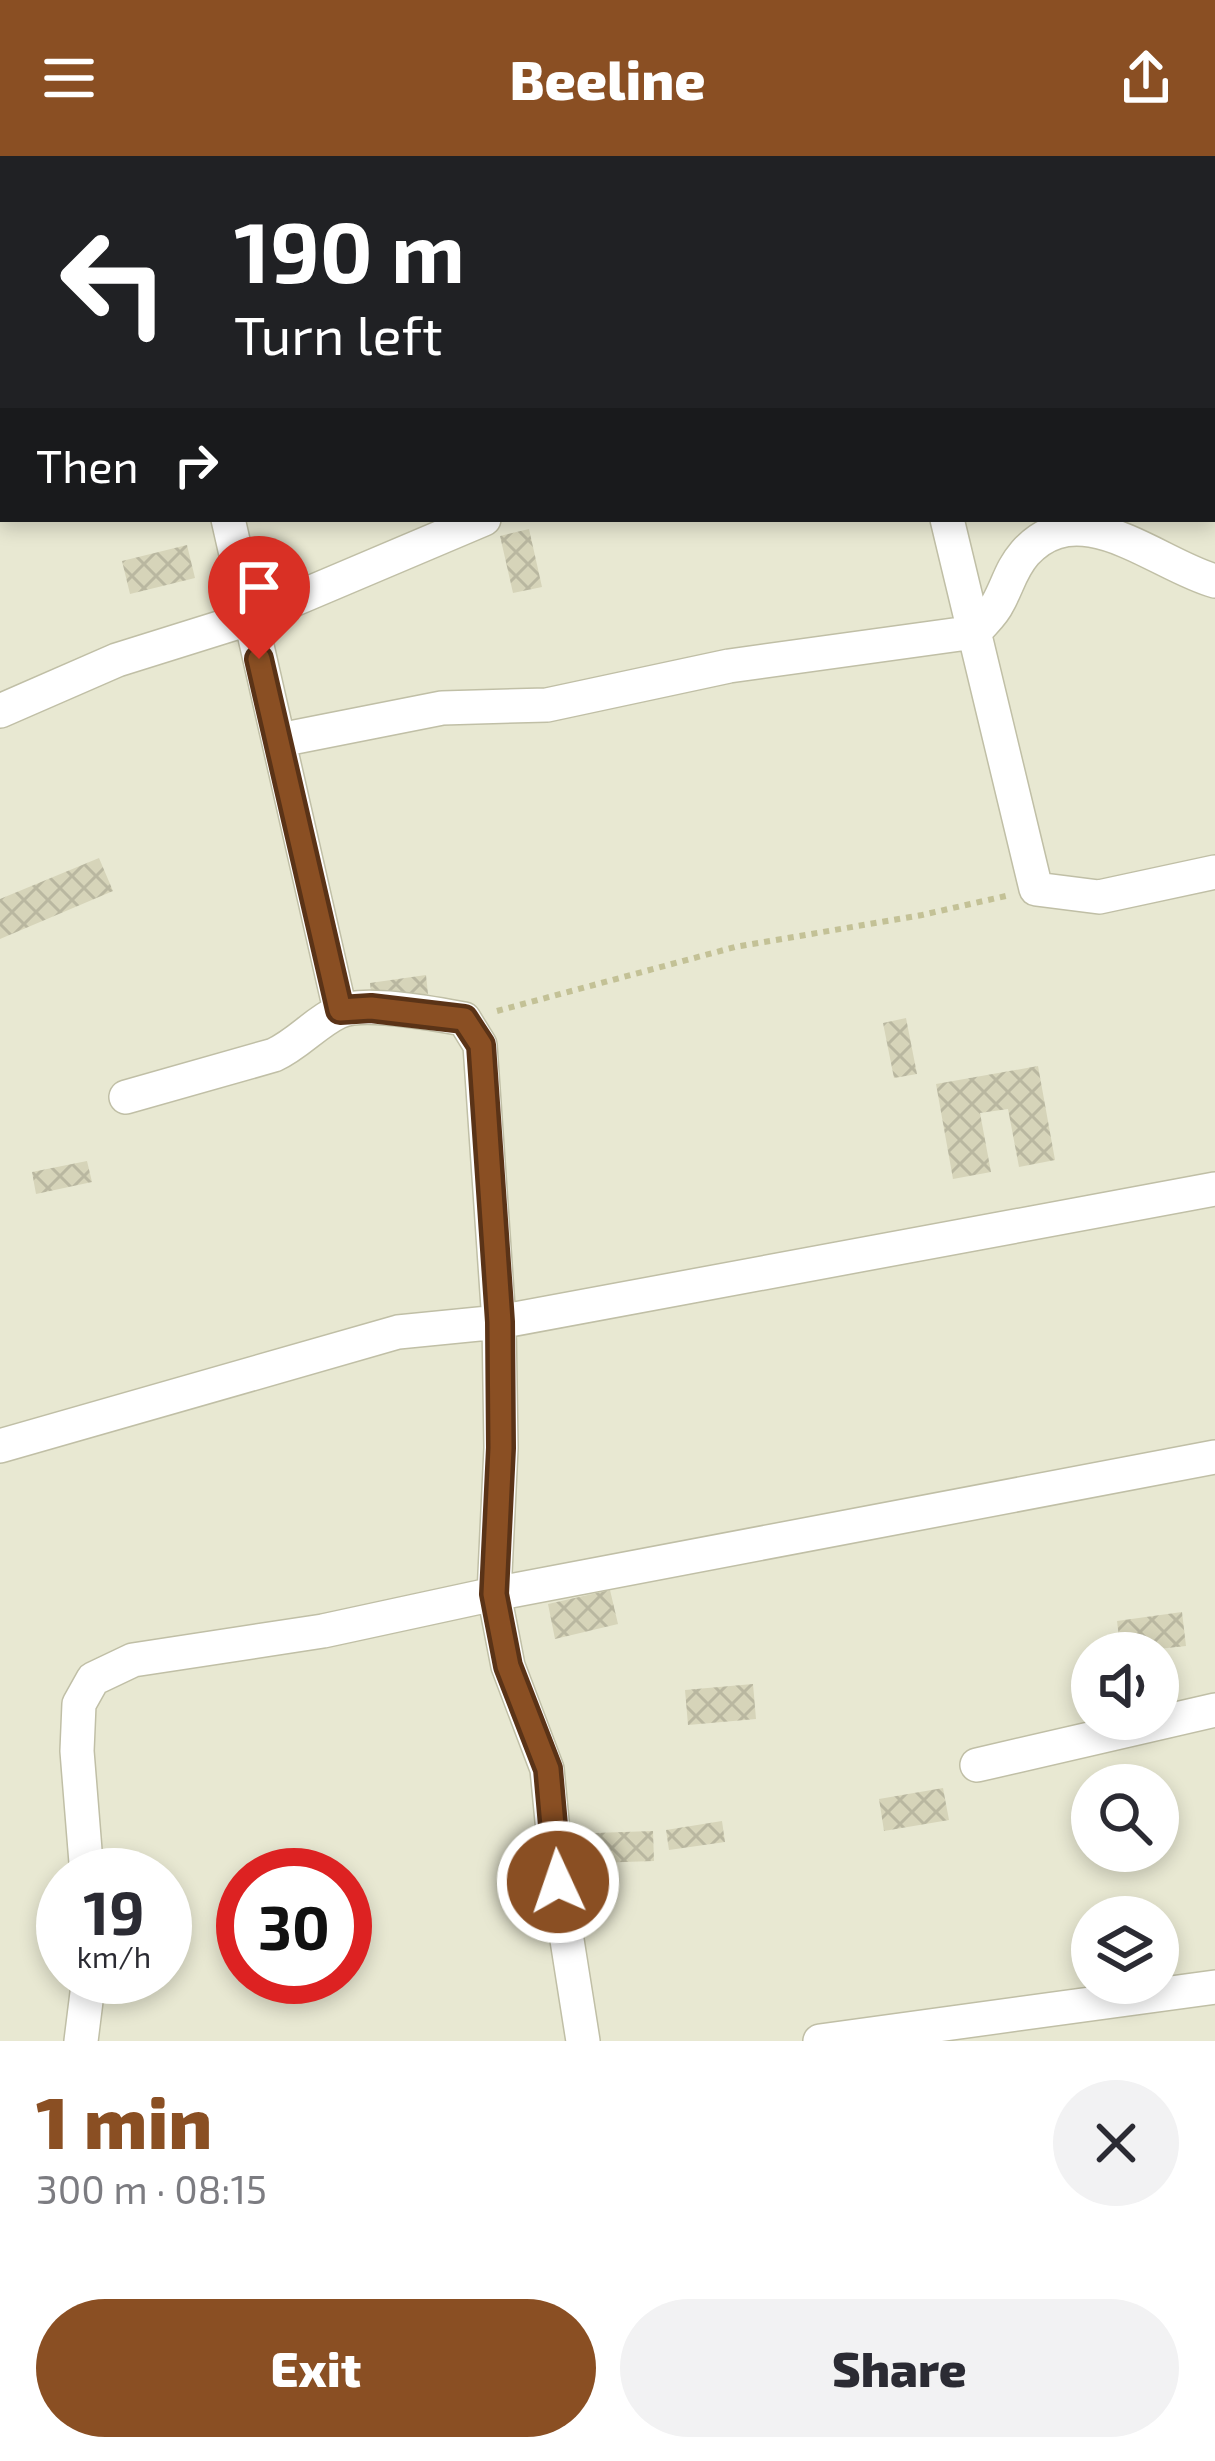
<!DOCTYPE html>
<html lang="en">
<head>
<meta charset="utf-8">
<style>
	:root { --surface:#fff; --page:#f2f2f3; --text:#2b2b33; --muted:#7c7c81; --accent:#8a4f23 }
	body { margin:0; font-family:"Exo 2",sans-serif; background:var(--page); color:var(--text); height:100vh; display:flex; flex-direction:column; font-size:45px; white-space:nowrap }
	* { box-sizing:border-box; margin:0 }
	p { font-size:39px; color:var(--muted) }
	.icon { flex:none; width:66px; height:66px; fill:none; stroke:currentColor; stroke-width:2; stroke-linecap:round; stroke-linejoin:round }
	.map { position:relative; height:1885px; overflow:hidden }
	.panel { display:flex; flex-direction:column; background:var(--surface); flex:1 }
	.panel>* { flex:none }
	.banner { position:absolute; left:0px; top:0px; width:1215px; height:366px; box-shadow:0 6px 18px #0003; background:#202124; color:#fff; overflow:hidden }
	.fabs { position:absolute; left:1071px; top:1476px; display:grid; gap:24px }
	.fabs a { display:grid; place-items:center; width:108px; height:108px; border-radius:50%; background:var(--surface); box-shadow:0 6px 18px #0003; font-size:60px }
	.speed { position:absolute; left:36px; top:1692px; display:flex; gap:24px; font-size:60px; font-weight:700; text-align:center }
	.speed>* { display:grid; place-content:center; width:156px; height:156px; border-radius:50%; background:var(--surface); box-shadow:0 6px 18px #0003; line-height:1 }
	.speed small { font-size:30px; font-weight:400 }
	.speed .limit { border:18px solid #d22; background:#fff; color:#111 }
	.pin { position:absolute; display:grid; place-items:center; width:102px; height:102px; color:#fff; margin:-123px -51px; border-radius:50% 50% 50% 0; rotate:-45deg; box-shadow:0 0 12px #0007 }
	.pin .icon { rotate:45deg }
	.me { position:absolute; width:132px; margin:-66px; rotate:357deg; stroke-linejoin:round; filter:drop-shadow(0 0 9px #0008) }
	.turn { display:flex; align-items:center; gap:42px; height:252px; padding:0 36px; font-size:54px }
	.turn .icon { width:156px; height:156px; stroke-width:2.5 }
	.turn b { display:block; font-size:84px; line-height:102px }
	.then { display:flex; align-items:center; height:114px; padding:0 36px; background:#0003; gap:24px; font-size:45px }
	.round { display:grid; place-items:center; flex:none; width:126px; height:126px; border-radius:63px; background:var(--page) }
	.overview { display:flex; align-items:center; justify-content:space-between; height:204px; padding:0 36px }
	h1 { font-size:72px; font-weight:800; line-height:90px; color:var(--accent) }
	.action { display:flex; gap:24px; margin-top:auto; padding:24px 36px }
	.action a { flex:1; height:138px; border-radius:72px; background:var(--accent); color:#fff; font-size:48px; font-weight:800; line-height:138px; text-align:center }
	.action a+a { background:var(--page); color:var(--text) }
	header { display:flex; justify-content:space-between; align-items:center; height:156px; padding:0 36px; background:var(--accent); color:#fff; font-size:54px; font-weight:800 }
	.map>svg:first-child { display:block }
	.residential { fill:#e8e8d2; fill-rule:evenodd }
	.building { fill:url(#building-cross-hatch) }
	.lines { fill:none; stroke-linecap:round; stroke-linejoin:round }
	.minor-casing { stroke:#c0bfa6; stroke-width:36 }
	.path { stroke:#c3c196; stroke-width:6; stroke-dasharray:6 6; stroke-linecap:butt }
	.minor { stroke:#fff; stroke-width:33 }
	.route-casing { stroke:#5a3317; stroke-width:30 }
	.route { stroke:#8a4f23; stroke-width:21 }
</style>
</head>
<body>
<header><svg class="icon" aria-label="menu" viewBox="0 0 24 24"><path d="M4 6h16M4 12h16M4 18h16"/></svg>Beeline<svg class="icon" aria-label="share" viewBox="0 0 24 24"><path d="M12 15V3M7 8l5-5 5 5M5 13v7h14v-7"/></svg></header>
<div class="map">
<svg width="1215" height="1885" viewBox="0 0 1215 1885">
	<defs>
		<pattern id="building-cross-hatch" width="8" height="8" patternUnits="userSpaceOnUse" patternTransform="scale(3)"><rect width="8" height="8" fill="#d6d4b9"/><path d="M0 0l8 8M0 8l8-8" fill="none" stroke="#b9b7a0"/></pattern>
	</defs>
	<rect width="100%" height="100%" fill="#f4f4e4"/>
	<!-- residential -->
	<path class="residential" d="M0 0H1215V1885H0ZM3 3H1212V363H3ZM1092 1497H1158V1563H1092ZM1092 1629H1158V1695H1092ZM63 1719H165V1821H63ZM243 1719H345V1821H243ZM1092 1761H1158V1827H1092Z"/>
	<!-- building -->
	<path class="building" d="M529 373 542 431 513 437 500 380Z
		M187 389 195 422 130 438 122 405Z
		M99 702 113 735 0 783V743Z
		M426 819 428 838 372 845 370 827Z
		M906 862 917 918 894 922 883 867Z
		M1038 910 1055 1004 1019 1011 1008 953 980 957 991 1016 953 1023 936 928Z
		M87 1005 92 1026 36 1038 32 1016Z
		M610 1434 618 1468 555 1483 548 1448Z
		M1182 1456 1186 1490 1121 1497 1117 1465Z
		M753 1528 756 1563 688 1569 685 1534Z
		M943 1632 949 1664 884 1675 879 1643Z
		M722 1665 725 1686 669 1694 666 1674Z
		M653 1675 654 1705 594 1707V1677Z"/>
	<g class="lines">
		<!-- minor casing -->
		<g class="minor-casing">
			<path id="minor" d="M155 0V3
				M503 0 504 3
				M856 0 857 3
				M1171 0V3
				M1212 126 1215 125
				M0 206H3
				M228 363 340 854
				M947 363 1036 733 1099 741 1215 716
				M0 555 117 504 248 463 484 363
				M280 584 442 552 547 549 729 510 975 476C982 467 993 458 998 447 1008 429 1011 413 1025 397 1080 336 1157 409 1215 425
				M126 941 274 899C298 888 315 867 338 856 363 844 436 858 464 863L480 889 499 1166 501 1292 494 1438 508 1510 547 1613 558 1727 583 1885
				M0 1290 398 1176 499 1166 1215 1033
				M977 1609 1215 1554
				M87 1719 77 1595 79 1548 93 1523 133 1504 323 1475 494 1438 1215 1301
				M81 1885 89 1821
				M820 1885 1215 1831"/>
		</g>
		<!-- path -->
		<path class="path" d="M497 855 735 791 922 759 1010 739"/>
		<!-- minor -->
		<use href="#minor" class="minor"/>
	</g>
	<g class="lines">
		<!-- route casing -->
		<g class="route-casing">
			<path id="route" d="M259 503 340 854 371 852 464 863 481 889 500 1166 501 1292 494 1438 508 1510 548 1613 558 1726"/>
		</g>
		<!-- route -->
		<use href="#route" class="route"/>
	</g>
</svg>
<div class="fabs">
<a><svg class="icon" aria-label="sound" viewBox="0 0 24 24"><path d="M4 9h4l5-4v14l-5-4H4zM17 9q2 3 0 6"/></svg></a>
<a><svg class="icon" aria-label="search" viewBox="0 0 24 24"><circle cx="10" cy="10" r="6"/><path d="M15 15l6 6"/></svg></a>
<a><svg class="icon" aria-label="layers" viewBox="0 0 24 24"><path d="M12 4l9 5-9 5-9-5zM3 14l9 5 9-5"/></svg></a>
</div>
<div class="speed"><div>19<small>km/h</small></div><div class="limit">30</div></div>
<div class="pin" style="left:259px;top:503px;background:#d93025"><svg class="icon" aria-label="arrive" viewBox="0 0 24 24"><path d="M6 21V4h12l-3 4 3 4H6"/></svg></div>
<svg class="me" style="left:558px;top:1726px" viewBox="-20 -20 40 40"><circle r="17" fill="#8a4f23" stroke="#fff" stroke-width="3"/><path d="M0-11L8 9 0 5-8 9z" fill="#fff"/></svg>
<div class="banner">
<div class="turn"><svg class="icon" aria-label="left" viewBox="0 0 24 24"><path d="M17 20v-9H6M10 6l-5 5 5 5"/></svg><div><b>190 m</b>Turn left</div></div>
<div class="then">Then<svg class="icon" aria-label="right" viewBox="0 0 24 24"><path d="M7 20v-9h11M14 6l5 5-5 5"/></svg></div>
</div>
</div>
<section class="panel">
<div class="overview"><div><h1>1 min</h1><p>300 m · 08:15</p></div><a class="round"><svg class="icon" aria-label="close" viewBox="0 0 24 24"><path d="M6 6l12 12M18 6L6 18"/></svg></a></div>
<div class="action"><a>Exit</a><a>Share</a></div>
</section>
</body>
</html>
